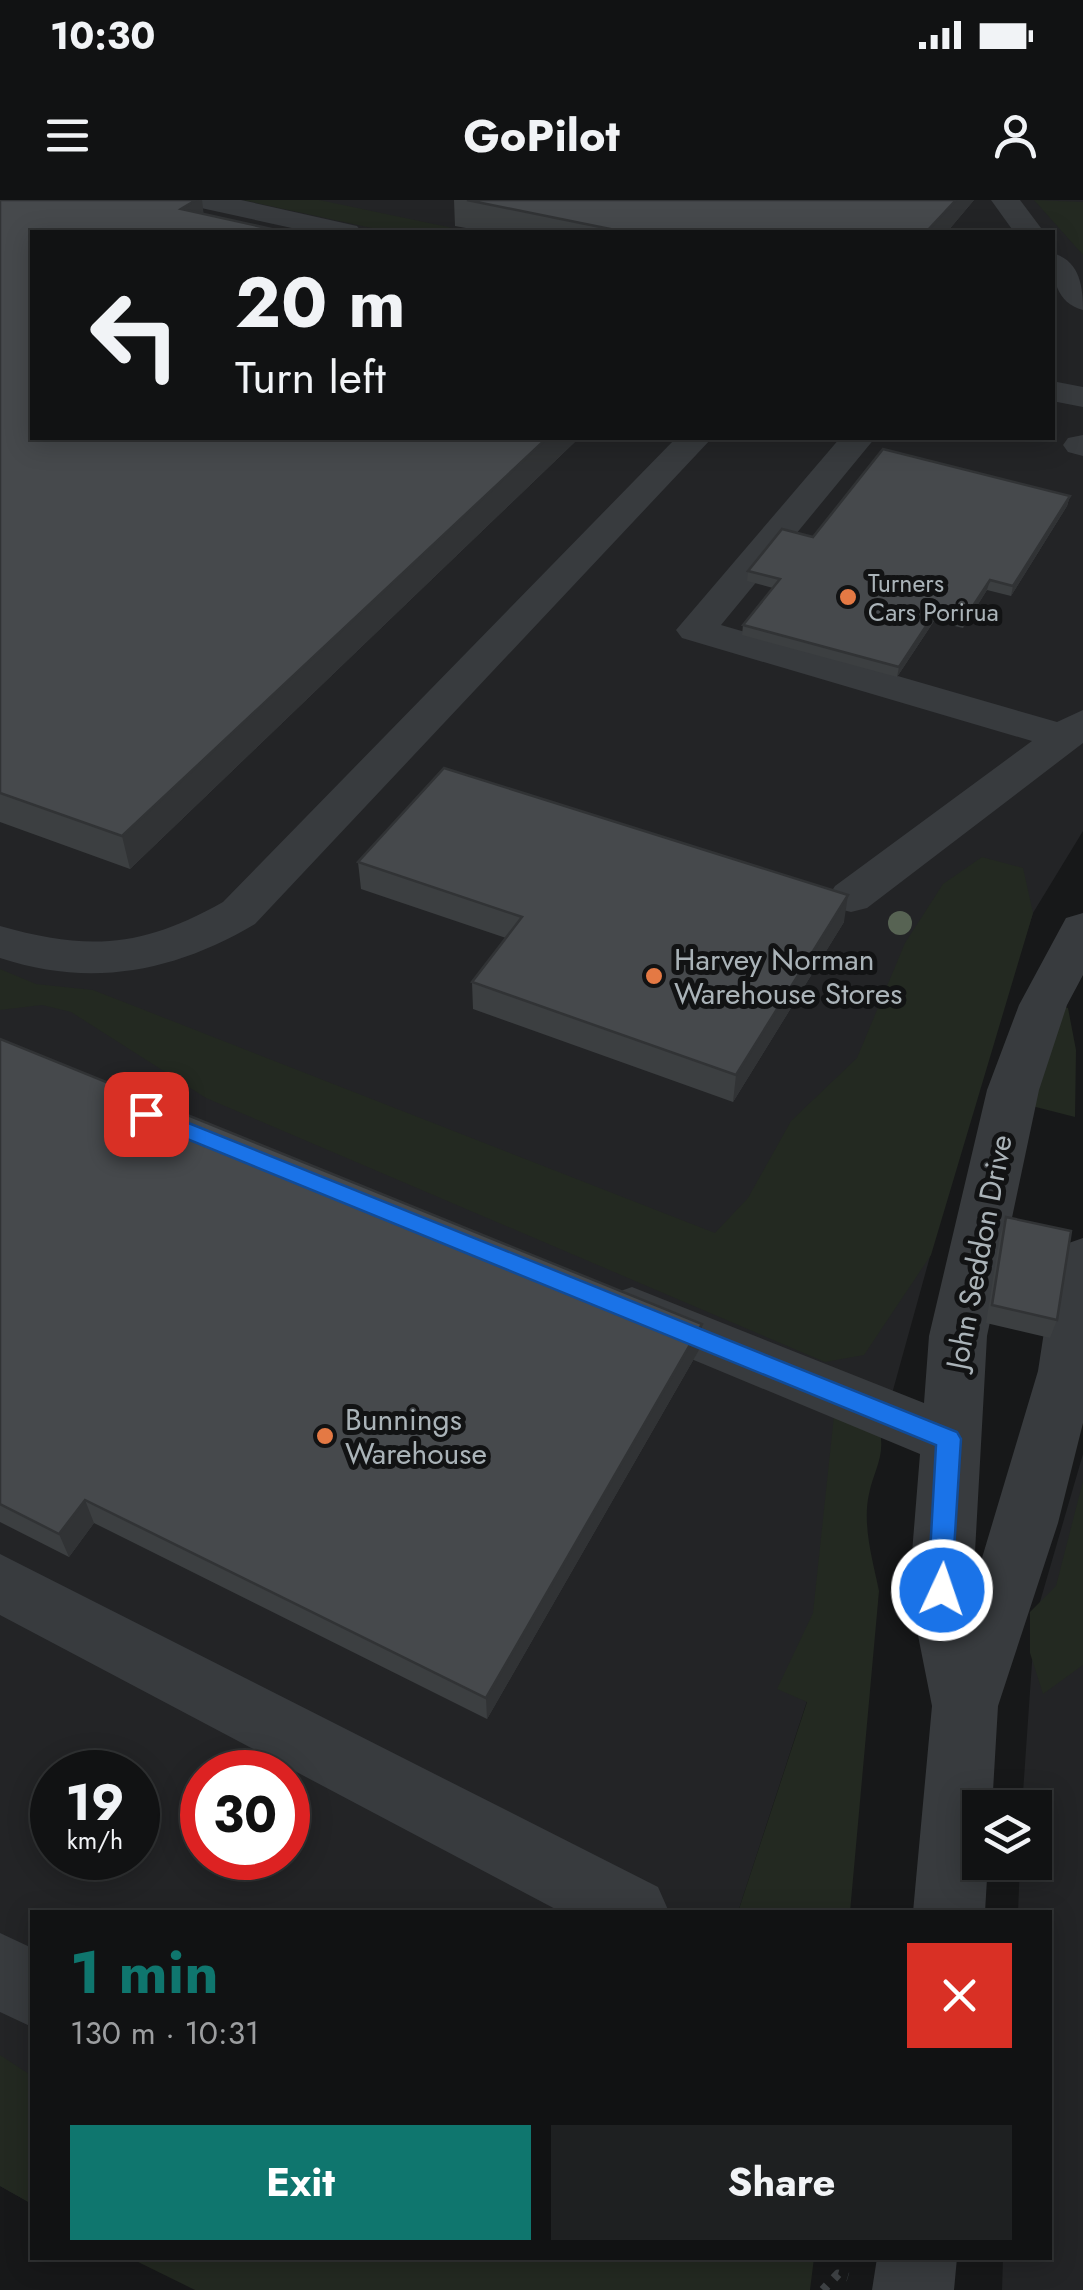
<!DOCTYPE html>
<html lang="en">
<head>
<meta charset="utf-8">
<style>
	:root { --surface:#111213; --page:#1e2021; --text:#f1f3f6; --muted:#9c9ea0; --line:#303233; --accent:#0f766e }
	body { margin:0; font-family:Jost,sans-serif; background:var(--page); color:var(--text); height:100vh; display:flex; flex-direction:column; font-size:38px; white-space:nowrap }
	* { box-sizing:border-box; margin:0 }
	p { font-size:32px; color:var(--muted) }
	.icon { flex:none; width:55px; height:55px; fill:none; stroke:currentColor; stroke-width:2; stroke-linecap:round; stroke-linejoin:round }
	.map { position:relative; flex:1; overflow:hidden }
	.panel { position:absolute; left:30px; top:1710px; width:1022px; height:350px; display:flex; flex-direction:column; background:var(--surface); border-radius:0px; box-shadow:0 5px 25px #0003,0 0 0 2px var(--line) }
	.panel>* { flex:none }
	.banner { position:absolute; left:30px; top:30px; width:1025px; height:210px; border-radius:0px; box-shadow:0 5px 25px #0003,0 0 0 2px var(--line); background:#111213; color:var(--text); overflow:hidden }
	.fabs { position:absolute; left:962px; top:1590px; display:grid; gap:20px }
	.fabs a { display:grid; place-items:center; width:90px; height:90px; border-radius:0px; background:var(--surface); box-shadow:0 5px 25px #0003,0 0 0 2px var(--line); font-size:50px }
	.speed { position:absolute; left:30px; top:1550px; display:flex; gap:20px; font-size:50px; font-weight:700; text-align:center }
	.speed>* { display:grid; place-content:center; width:130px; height:130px; border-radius:50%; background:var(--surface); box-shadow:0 5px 25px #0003,0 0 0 2px var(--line); line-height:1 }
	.speed small { font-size:25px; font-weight:400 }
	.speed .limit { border:15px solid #d22; background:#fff; color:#111 }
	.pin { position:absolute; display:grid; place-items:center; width:85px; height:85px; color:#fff; margin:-42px; border-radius:20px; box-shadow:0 5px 15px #0006 }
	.me { position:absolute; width:110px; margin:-55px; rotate:3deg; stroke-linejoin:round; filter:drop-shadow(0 0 8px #0008) }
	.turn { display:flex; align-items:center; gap:35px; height:210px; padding:0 40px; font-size:45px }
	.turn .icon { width:130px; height:130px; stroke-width:2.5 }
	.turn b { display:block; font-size:70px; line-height:85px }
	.round { display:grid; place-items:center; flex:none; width:105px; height:105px; border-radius:0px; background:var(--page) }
	.head { display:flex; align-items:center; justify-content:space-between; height:170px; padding:0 40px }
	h1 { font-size:60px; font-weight:700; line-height:75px; color:var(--accent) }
	.cta { display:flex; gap:20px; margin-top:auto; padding:20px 40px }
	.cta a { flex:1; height:115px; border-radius:0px; background:var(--accent); color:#fff; font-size:40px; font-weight:700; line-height:115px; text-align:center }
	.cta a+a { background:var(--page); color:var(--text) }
	.status { display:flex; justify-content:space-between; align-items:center; height:70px; padding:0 50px; background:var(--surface); direction:ltr }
	.status svg { height:28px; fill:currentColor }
	header { display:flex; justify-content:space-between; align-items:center; height:130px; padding:0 40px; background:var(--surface); font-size:45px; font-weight:700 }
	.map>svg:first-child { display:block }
	.built { fill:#232426; fill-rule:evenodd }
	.green { fill:#232921 }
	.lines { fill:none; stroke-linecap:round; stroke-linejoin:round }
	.path { stroke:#3e4245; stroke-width:9; stroke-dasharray:6 10; stroke-linecap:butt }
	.minor { fill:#383b3e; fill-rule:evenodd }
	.tree { fill:#576353 }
	.wall { fill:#3c3f41 }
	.shaded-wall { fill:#313335 }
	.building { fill:#46494c; stroke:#313335; stroke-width:2.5 }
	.route { fill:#1a73e8; stroke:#114b97; stroke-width:2.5 }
	.poi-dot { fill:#e47944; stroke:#121314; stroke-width:4 }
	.labels { text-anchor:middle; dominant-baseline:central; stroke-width:10; stroke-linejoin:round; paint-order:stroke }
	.far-poi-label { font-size:25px; fill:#aab3b8; stroke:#121314; text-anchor:start }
	.poi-label { font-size:30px; fill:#aab3b8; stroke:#121314; text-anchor:start }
	.street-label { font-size:30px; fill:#aab3b8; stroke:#121314 }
</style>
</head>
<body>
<div class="status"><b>10:30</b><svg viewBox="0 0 49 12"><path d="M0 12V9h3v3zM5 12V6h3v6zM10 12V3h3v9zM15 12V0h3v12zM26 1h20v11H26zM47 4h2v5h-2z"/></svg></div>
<header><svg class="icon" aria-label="menu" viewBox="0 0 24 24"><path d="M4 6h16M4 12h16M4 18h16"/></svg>GoPilot<svg class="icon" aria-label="person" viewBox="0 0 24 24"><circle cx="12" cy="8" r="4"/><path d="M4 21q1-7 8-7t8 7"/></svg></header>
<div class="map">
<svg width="1083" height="2090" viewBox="0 0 1083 2090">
	<rect width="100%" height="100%" fill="#171819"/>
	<!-- built -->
	<path class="built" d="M0 0H1083V631L1033 713 965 930 807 1501 738 1712H32V2004L0 1986ZM32 32H1052V238H32ZM52 1572H138V1658H52ZM202 1572H288V1658H202Z
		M1083 1254V2090H1002L1003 2058H1050V1712H1018L1020 1663 1035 1662V1608L1022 1607 1035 1419Z"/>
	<!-- green -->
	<path class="green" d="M243 0H319L472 32H390Z
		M1034 0 1083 2V55Z
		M982 657 1023 668 1033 713 931 1055 864 1155 825 1162 206 898 71 812 42 805 0 810V769L36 784 93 790 715 1033 748 998 791 921 857 858 905 743 943 684Z
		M1061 806 1068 808 1076 850 1075 917 1028 905Z
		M835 1206 880 1232C885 1257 874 1270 869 1294 862 1325 873 1361 879 1391L850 1712H738L807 1502 777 1489 813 1413Z
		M1083 1281V1465L1043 1494 1030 1453V1412L1056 1386Z
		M0 1855 32 1876V2004L0 1986Z
		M130 2058H814L810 2090H195Z"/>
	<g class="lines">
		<!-- path -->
		<path class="path" d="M823 2090 838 2074 848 2077"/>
		<!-- minor -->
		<path class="minor" d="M188 0H241L357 26 362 32H310L192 6Z
			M991 0H1020L1044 32H1014Z
			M1052 53C1080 60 1083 87 1083 110 1056 103 1052 77 1052 53Z
			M1052 181 1083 187V207L1052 201Z
			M1083 235V256L1068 252 1063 245 1068 238Z
			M676 238H712L255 724C174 772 91 788 0 758V726C88 751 142 748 223 702Z
			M840 238H875L721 425 1057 522 1083 510V543L867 708 851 712 835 708 828 697 835 686 1032 541 682 438 676 430Z
			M1083 713V775L1067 805 1039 890 987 1136 973 1388 1038 1171 1055 1060 1063 1045 1083 1038V1223L1058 1323 998 1506 992 1608H980V1662H988L985 1712H913L932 1506 909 1390 920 1254 612 1126 604 1110 612 1094 632 1087 924 1203 929 1136 987 890 1019 805 1060 729 1066 718Z
			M0 1354 658 1687 669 1712H561L0 1415Z
			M0 1733 32 1748V1827L0 1812Z
			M877 2058H957L954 2090H872Z"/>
	</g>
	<!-- trees -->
	<circle class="tree" cx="900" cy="723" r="12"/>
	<!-- wall -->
	<path class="wall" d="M0 0 32 238H579L130 669 0 622Z
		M454 0H974L947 32H488L455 26Z
		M1070 296 1067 306 1011 396 987 390 963 428 934 421 897 477 742 435 743 425 773 388 747 381 748 371 813 337Z
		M358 662 844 722 733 902 473 809 472 782 506 738 361 689Z
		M0 839 702 1124 699 1150 487 1519 94 1323 69 1357 0 1322Z
		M1006 1017 1057 1120 1050 1138 986 1123 1000 1035Z"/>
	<!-- shaded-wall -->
	<path class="shaded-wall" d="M196 0H202L205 25 181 9Z
		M956 0H974L947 32H926Z
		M547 238H579L130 669 122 636Z
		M1070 296 1067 306 1011 396 1013 386Z
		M990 380 987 390 963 428 965 418Z
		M936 411 934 421 897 477 899 467Z
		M848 695 844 722 733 902 736 875Z
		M702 1124 699 1150 487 1519 486 1498Z
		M85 1300 94 1323 69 1357 59 1334Z"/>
	<!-- building -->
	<path class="building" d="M0 0H196L181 9 285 32H32V238H547L122 636 0 593Z
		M467 0H956L926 32H625Z
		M883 249 1070 296 1013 386 990 380 965 418 936 411 899 467 743 425 780 379 748 371 782 329 813 337Z
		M444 568 848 695 736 875 472 782 522 717 358 662Z
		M0 839 702 1124 486 1498 85 1300 59 1334 0 1304Z
		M1006 1017 1071 1031 1057 1120 992 1105Z"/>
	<!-- route -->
	<path class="route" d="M146 906 957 1232 961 1239 951 1398 942 1402 932 1398 928 1390 936 1245 138 919V908Z"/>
	<!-- markers -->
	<g class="poi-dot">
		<circle cx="848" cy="397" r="10"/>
		<circle cx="654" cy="776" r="10"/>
		<circle cx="325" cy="1236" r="10"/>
	</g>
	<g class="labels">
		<!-- far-poi labels -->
		<g class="far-poi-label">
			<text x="868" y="383">Turners<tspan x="868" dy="29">Cars Porirua</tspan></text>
		</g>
		<!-- poi labels -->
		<g class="poi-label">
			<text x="674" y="759">Harvey Norman<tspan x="674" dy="34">Warehouse Stores</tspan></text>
			<text x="345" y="1219">Bunnings<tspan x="345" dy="34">Warehouse</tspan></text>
		</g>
		<!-- street labels -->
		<g class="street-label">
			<text transform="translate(979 1052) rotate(-79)">John Seddon Drive</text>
		</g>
	</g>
</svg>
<div class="fabs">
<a><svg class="icon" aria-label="layers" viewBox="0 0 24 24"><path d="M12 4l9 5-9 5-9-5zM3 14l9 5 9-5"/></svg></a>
</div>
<div class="speed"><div>19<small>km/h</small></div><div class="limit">30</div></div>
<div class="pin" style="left:146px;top:914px;background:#d93025"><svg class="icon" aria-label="arrive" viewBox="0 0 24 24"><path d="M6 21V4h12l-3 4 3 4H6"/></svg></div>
<svg class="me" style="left:942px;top:1390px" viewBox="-20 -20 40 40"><circle r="17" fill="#1a73e8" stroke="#fff" stroke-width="3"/><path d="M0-11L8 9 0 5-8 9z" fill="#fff"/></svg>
<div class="banner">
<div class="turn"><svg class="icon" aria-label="left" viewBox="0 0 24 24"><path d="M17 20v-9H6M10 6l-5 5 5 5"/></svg><div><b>20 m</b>Turn left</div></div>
</div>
<section class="panel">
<div class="head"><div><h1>1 min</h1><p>130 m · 10:31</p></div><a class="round" style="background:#d93025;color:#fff"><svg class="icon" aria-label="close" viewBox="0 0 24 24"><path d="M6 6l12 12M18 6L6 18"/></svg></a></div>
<div class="cta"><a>Exit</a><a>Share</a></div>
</section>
</div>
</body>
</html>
